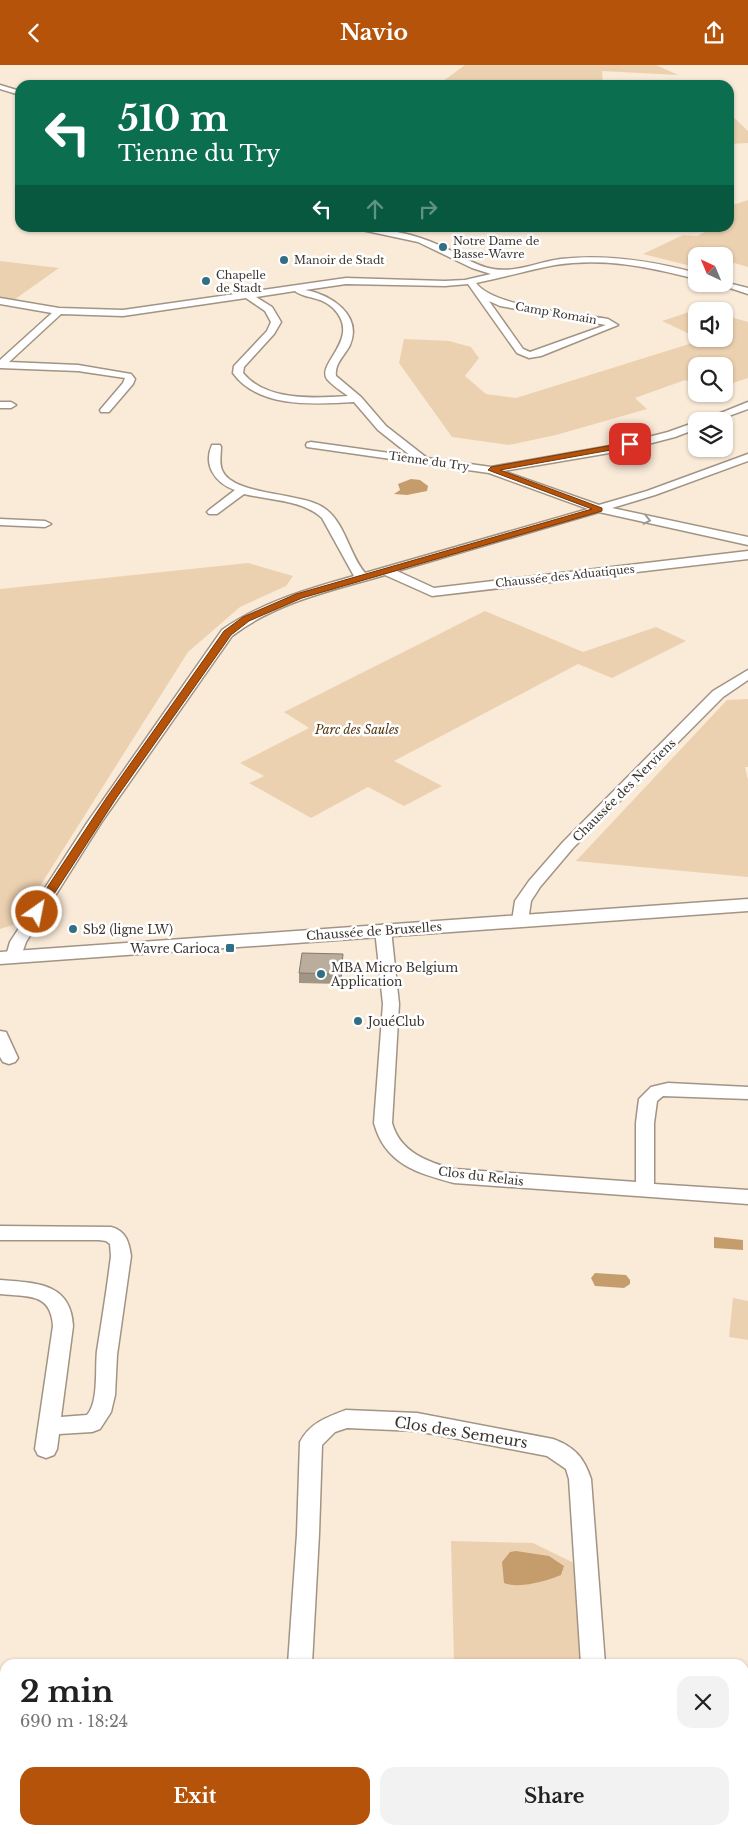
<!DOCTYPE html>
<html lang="en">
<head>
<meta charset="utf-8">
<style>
	:root { --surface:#fff; --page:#f2f2f2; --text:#222; --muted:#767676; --accent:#b45309 }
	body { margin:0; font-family:"Libre Baskerville",serif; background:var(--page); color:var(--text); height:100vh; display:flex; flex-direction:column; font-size:19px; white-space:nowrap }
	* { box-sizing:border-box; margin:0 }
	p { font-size:16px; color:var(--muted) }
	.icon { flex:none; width:28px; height:28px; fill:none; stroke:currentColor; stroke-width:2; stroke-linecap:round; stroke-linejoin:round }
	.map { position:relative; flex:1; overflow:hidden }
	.details { position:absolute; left:0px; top:1594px; width:749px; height:176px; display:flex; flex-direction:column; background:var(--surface); border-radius:15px 15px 0 0; box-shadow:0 1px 4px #0004 }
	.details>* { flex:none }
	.guide { position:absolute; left:15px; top:15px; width:719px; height:152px; border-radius:15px; box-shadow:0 1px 4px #0004; background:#0b6e4f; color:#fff; overflow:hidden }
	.needle { width:32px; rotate:316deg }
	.controls { position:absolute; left:688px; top:182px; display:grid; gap:10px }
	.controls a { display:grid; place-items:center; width:45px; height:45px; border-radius:10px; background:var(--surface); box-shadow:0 1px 4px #0004; font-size:25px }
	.pin { position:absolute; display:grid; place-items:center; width:42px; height:42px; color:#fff; margin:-21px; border-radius:10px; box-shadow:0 2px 8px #0006 }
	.me { position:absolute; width:55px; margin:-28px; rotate:33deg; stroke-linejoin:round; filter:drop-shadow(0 0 4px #0008) }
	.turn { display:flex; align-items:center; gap:18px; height:105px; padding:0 20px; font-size:22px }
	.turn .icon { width:65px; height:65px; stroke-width:2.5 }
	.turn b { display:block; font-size:35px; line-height:42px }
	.lanes { display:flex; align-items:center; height:48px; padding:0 20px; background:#0003; justify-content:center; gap:25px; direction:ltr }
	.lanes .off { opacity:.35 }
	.round { display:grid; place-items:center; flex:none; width:52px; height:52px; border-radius:15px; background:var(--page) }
	.overview { display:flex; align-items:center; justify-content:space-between; height:85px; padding:0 20px }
	h1 { font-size:30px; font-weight:700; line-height:38px }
	.cta { display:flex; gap:10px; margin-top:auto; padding:10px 20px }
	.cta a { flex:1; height:58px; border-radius:15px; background:var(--accent); color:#fff; font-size:20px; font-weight:700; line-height:58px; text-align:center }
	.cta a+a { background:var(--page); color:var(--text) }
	header { display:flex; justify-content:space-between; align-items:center; height:65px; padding:0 20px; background:var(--accent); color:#fff; font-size:22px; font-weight:700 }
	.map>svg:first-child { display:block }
	.green { fill:#ecd1b1 }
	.water { fill:#c59c6b }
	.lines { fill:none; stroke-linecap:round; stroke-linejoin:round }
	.minor-casing { stroke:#a29484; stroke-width:3 }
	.major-casing { stroke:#a29484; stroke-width:3 }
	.minor { fill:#fff; fill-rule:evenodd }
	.major { fill:#fff; fill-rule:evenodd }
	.wall { fill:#a19586 }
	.shaded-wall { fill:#83796d }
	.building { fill:#bbad9c; stroke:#83796d }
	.oneway { stroke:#9d9a96 }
	.route { fill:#b45309; stroke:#753606 }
	.poi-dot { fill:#316f85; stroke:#fff; stroke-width:2 }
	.labels { text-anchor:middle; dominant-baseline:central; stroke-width:5; stroke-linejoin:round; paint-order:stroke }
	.far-poi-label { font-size:11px; fill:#3b352e; stroke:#fff; text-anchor:start }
	.far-street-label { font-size:11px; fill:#3b352e; stroke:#fff }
	.park-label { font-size:12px; font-style:italic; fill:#52350d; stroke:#fff }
	.street-label { font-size:12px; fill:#3b352e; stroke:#fff }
	.poi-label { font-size:12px; fill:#3b352e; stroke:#fff; text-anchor:start }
	.near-street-label { font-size:15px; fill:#3b352e; stroke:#fff }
</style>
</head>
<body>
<header><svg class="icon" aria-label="back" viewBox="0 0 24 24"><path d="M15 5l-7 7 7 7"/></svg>Navio<svg class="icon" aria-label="share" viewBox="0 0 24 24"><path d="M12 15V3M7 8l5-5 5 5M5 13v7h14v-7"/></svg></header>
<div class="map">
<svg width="748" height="1769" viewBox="0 0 748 1769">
	<rect width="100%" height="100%" fill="#faead8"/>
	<!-- green -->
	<path class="green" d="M465 0H656L678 10 602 6 603 20H438Z
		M729 48 748 66V78L729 79Z
		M748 135V202L724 195V191H696V207L694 208 687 200 643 189 683 170 697 171 713 163 729 162V146L732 143 733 140Z
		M0 196 59 203 11 237 0 235Z
		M701 243 710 246H696V272L662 256Z
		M724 250 748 257V313L724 321V301H696V319L685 315 635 333 647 344 556 370 509 380 452 372 399 298 404 274 449 276 471 282 479 293 465 311 486 329 516 333 702 275 699 274H724Z
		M248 498 293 511 286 521 240 542 188 587 16 859 0 864V524Z
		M485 546 583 587 656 562 686 576 612 613 578 599 394 696 442 721 404 741 368 722 311 753 249 718 264 711 240 698 309 663 284 647Z
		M748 634V702H745L748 715V812L576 796 727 635Z
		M733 1233 748 1236V1275L729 1272Z
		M451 1476 533 1478 576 1499 584 1599H454Z"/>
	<!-- water -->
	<path class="water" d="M411 414 420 415 428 421 427 426 407 430 394 429 400 425 398 419Z
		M714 1172 743 1175V1185L714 1183Z
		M595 1208 626 1210 630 1215V1219L624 1223 595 1221 591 1213Z
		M516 1486 549 1491 564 1501 561 1510C546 1516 520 1524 504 1518L502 1497 510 1487Z"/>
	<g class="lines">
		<!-- minor casing -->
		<g class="minor-casing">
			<path id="minor" d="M0 20 20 26V30L0 24Z
				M348 162C379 162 413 168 441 181 458 188 474 201 493 204 516 208 538 197 561 194 607 189 652 196 696 208V214C650 202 603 192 555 200 528 205 502 213 476 218 493 242 577 249 608 254L618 260 541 291 529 293 517 288 468 219 445 221 346 219 305 225C329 229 363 249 350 280 345 290 334 299 336 311L361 332 386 361 427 393 491 402 621 379 668 367 696 357V364L675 372 621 386 503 406 599 440 647 426 748 389V396L655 430 612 443 748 472V480L599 447 397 506 434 523 748 486V494L432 531 385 510C333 525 276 537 232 571L101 758 26 877 20 894H8L6 891 10 877 87 758 222 565C262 537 308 524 354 511L322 453C303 435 269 435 244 429L217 449H209L207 447 209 445 235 425C215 418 203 400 212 380H220L221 382C221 389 219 398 222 405 232 431 302 427 324 443 345 457 349 489 365 508L588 444 489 408 307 382 306 380 307 378 311 377 411 391 378 365 354 337C315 339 259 344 233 308L234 301 267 266 271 257 265 246 246 233 123 251 61 249 9 297 78 300 131 309 135 314 133 319 109 347H101L100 345 123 318 125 313 78 306 0 303V295L52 248 0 239V233L59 243 123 245 346 213 445 216 465 215 491 209 472 203 418 177ZM295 226C305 234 321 231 333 243 363 273 316 298 327 314 332 320 341 326 348 331 314 333 267 337 243 308L244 302 274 269 281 257 272 242 256 232ZM489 236 500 241 606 260 530 287 523 284Z
				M724 217 748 223V229L718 219H724Z
				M0 337H11L16 340 11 343H0Z
				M748 337V344L715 356H701Z
				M0 454 45 456 51 459 45 462 0 460Z
				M748 605V615L723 632 573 783 540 822 531 836 528 856 526 859H514L512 856 515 836 529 816 563 777 713 626Z
				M383 860 389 862 391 865 399 939 392 1058C400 1087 427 1097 454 1104L636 1117V1058L639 1034 651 1022 668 1018 748 1022V1034L663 1031 657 1036 654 1058V1119L748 1125V1139L454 1118C417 1108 385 1099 374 1058L383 939 375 865 377 862Z
				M0 966 6 967 18 993 15 997 9 999 3 997 0 992Z
				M0 1161 111 1162C126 1166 129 1177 131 1191L117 1290 115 1330 111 1347 100 1364 92 1367 59 1369 57 1384 54 1390 46 1393 38 1390 35 1384 53 1261C51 1227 27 1232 0 1229V1215C35 1218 71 1217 73 1261L61 1352 87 1350C99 1337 95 1303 97 1286 102 1255 107 1223 111 1191L110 1179 106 1176 99 1175H0Z
				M346 1345 417 1348 553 1374C575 1382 584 1393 591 1414L605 1599H581L569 1414 566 1404 547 1391 417 1366 347 1363 335 1367 322 1380 319 1469 312 1599H288L297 1469 300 1377C310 1358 327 1352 346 1345Z
				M271 1765H297L295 1769H269Z
				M606 1765H632V1769H606Z"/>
		</g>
		<!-- major casing -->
		<g class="major-casing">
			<path id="major" d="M748 834V846L0 899V887Z"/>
		</g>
		<!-- minor -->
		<use href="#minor" class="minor"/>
		<!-- major -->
		<use href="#major" class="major"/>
	</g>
	<!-- wall -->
	<path class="wall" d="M343 900 341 919 299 918V908Z"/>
	<!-- shaded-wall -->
	<path class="shaded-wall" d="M343 889V900L341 919V909Z"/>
	<!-- building -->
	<path class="building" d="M302 888 343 889 341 909 299 908Z"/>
	<!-- one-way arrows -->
	<defs><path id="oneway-chevron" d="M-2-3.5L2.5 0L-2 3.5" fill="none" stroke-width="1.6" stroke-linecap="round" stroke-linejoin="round" transform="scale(1.25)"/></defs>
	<use class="oneway" href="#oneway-chevron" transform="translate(647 455) rotate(12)"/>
	<!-- route -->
	<path class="route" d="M630 377 633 378V381L500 405 602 443V446L302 533 249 556 231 570 117 732 41 849H33L31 847 107 732 224 566 243 552 296 529 592 444 488 405 491 402Z"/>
	<!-- markers -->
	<g class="poi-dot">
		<circle cx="443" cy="182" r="5"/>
		<circle cx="284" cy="195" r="5"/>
		<circle cx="206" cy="216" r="5"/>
		<circle cx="73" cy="864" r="5"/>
		<rect x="225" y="878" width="10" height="10" rx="2.5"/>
		<circle cx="321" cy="909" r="5"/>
		<circle cx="358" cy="956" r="5"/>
	</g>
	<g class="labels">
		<!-- far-poi labels -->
		<g class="far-poi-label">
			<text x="453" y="176">Notre Dame de<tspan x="453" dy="13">Basse-Wavre</tspan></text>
			<text x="294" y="195">Manoir de Stadt</text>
			<text x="216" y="210">Chapelle<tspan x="216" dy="13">de Stadt</tspan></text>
		</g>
		<!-- far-street labels -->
		<g class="far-street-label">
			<text transform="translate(556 248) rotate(10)">Camp Romain</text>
			<text transform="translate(429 396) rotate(8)">Tienne du Try</text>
			<text transform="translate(565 511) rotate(-6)">Chaussée des Aduatiques</text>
		</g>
		<!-- park labels -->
		<g class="park-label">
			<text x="357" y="664">Parc des Saules</text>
		</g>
		<!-- street labels -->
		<g class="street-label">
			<text transform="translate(624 725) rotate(-45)">Chaussée des Nerviens</text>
			<text transform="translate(374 866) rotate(-4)">Chaussée de Bruxelles</text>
			<text transform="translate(481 1111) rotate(7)">Clos du Relais</text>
		</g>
		<!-- poi labels -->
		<g class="poi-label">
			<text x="83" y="864">Sb2 (ligne LW)</text>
			<text x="220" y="883" text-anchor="end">Wavre Carioca</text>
			<text x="331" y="902">MBA Micro Belgium<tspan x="331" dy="14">Application</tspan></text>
			<text x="368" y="956">JouéClub</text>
		</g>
		<!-- near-street labels -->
		<g class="near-street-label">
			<text transform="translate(461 1367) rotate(9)">Clos des Semeurs</text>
		</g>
	</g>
</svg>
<div class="controls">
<a><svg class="needle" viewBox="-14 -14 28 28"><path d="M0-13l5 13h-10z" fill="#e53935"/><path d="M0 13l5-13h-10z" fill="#767676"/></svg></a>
<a><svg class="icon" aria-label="sound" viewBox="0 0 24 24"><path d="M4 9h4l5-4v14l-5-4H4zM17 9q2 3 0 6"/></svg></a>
<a><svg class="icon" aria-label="search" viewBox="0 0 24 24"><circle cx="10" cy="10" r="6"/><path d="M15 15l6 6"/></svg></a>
<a><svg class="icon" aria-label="layers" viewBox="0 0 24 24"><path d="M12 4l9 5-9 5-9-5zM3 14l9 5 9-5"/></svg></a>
</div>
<div class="pin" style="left:630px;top:379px;background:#d93025"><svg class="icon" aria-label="arrive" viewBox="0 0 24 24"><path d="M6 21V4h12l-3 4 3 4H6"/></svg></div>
<svg class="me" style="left:37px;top:847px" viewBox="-20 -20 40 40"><circle r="17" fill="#b45309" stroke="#fff" stroke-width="3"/><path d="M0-11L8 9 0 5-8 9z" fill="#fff"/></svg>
<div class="guide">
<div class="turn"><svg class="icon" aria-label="left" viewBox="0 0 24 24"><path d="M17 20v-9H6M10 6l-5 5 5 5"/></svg><div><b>510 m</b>Tienne du Try</div></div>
<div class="lanes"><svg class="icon" aria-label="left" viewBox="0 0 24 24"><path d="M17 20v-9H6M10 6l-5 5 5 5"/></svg><svg class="icon off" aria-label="ahead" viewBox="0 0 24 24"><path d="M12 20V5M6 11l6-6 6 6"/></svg><svg class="icon off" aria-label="right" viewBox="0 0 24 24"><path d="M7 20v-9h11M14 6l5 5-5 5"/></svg></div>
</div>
<section class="details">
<div class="overview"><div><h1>2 min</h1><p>690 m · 18:24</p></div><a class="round"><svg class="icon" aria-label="close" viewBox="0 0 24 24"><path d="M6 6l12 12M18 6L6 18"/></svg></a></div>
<div class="cta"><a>Exit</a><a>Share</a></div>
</section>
</div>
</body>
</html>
